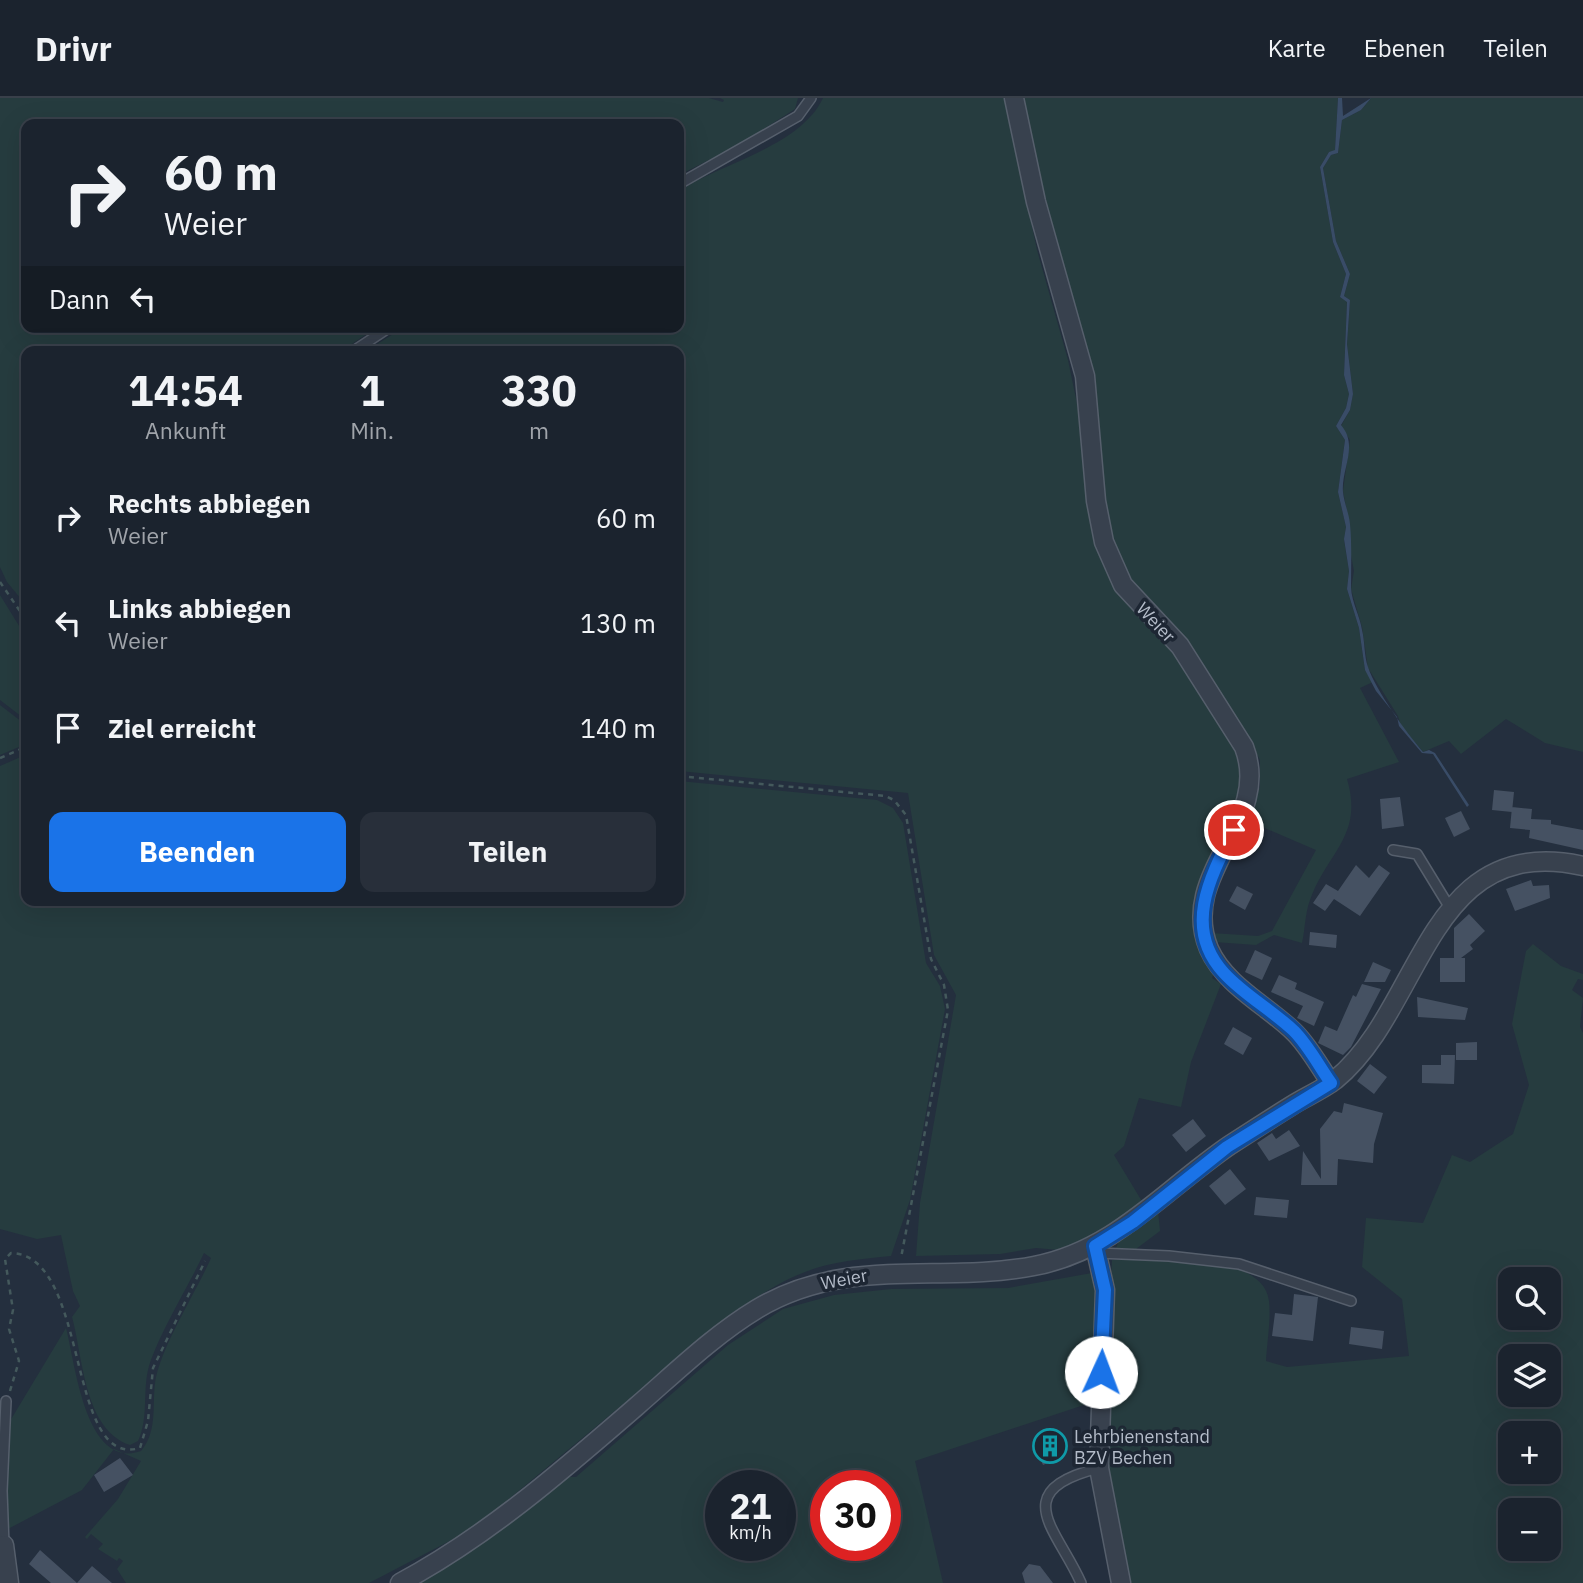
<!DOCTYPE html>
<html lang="de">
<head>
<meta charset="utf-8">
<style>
	:root { --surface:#1b232e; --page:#282f3a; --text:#f1f3f6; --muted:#a0a4aa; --line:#39404a; --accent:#1a73e8 }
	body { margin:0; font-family:"IBM Plex Sans",sans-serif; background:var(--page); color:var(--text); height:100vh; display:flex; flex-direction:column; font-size:26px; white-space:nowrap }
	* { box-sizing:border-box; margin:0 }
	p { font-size:23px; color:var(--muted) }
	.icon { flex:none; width:38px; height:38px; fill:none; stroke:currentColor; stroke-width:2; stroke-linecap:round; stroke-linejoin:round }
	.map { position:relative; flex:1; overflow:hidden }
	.side { position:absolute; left:21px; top:248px; width:663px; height:560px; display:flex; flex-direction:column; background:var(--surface); border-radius:14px; box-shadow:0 7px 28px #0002,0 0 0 2px var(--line) }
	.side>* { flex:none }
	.top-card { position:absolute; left:21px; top:21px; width:663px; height:214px; border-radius:14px; box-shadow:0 7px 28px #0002,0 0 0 2px var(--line); background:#1b232e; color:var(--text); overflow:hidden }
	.controls { position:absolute; left:1498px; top:1169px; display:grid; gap:14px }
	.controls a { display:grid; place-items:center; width:63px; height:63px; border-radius:14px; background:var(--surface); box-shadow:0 7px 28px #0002,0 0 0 2px var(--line); font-size:35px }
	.speed { position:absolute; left:705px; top:1372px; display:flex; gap:14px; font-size:35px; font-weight:700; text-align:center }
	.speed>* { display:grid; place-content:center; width:91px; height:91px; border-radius:50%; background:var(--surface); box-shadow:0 7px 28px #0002,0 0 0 2px var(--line); line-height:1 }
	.speed small { font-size:18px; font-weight:400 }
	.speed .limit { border:10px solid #d22; background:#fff; color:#111 }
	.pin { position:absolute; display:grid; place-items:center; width:60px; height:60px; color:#fff; margin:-30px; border:4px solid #fff; border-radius:50%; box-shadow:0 2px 7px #0007 }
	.me { position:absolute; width:77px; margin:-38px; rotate:2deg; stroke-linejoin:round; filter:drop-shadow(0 0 5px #0008) }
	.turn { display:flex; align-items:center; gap:24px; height:147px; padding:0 28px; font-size:32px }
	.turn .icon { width:91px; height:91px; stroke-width:2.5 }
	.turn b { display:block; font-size:49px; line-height:60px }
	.then { display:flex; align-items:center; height:66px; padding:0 28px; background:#0003; gap:14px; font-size:26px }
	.eta { display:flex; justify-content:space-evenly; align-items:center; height:119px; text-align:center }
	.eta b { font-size:42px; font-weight:700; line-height:49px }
	.action { display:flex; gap:14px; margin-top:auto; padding:14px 28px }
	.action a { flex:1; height:80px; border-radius:14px; background:var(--accent); color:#fff; font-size:28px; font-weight:700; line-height:80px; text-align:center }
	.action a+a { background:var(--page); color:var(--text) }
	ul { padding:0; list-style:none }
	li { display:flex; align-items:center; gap:21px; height:105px; padding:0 28px }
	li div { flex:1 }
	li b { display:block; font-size:26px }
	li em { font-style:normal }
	header { display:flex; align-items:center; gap:42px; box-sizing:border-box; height:98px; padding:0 35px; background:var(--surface); border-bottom:2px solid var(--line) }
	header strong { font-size:33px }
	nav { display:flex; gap:38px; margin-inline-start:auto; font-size:24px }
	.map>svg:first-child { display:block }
	.green { fill:#263c3f; fill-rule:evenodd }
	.water { fill:#394c67 }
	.building { fill:#455162 }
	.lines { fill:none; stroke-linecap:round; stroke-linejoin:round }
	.lane-casing { stroke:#565f6c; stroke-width:12 }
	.street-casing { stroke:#565f6c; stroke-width:21 }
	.path { stroke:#44595c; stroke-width:2.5; stroke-dasharray:5 5; stroke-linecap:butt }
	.lane { stroke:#38414e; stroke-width:9 }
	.street { stroke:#38414e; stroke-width:18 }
	.route-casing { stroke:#114b97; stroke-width:18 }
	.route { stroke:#1a73e8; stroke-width:12 }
	.labels { text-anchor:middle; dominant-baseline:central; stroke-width:7; stroke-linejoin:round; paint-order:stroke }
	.street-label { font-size:18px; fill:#b4bcc9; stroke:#1d2633 }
	.poi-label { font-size:18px; fill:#b4bcc9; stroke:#1d2633; text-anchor:start }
</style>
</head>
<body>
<header>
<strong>Drivr</strong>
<nav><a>Karte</a><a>Ebenen</a><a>Teilen</a></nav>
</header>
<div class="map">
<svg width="1583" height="1485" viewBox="0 0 1583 1485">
	<rect width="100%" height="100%" fill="#242f3e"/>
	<!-- green -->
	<path class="green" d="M0 0H709L723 4 724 2 720 0H798L795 11 737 48 679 77V26H26V229H377L340 254H26V507L7 484 0 469Z
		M823 0H1005L1037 152 1068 262 1081 325 1096 447 1185 564 1240 650 1246 688 1206 776 1215 873 1212 880 1221 886 1191 964 1181 1009 1139 1000 1124 1048 1114 1057 1143 1105 1095 1137 1059 1152 1036 1150 1000 1156 916 1158 920 1105 956 897 934 857 908 695 679 673V254H365L404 229H679V93C721 65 800 49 823 0Z
		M1021 0H1338L1335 53 1329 54 1320 69 1333 144 1346 176 1340 199 1347 203 1344 277 1349 296 1346 310 1336 328 1345 342 1338 394 1346 429 1344 442 1349 473 1347 491 1359 530 1365 572 1373 584 1360 590 1399 664 1347 681C1364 738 1327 754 1310 802 1305 815 1305 832 1302 845L1274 837 1256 847 1214 844 1211 835 1258 838 1272 833 1316 752 1246 722 1260 689V662L1248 638 1185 544 1128 481 1112 443Z
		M1371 0H1583V654L1545 645 1506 621 1461 656 1449 643 1423 654 1401 628 1398 618 1368 570 1362 529 1351 491 1354 473 1348 442 1350 429 1343 393 1350 342 1341 328 1350 312 1353 296 1347 246 1350 202 1344 198 1350 176 1336 143 1323 70 1331 57 1338 55 1342 22 1361 12Z
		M0 497 21 531 19 555 22 582 26 589V622L0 602Z
		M0 607 26 627V646L0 657Z
		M26 652V803H679V683L877 702 893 710 903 725 926 865 940 888 945 911 910 1102 891 1158C863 1161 832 1163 805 1174 780 1183 756 1200 734 1214L492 1415 463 1436 369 1485H126L117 1471 123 1463 119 1460 117 1463 98 1451 103 1446 91 1436 87 1441 85 1439 118 1401 141 1363 114 1351 82 1392 6 1432 7 1328 66 1230C75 1263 85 1373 141 1353 159 1332 151 1304 156 1279 165 1242 195 1196 211 1160L204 1155C188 1189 160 1234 149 1268 142 1293 149 1319 138 1343L130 1347C84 1332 83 1259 72 1219L80 1208 73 1193 61 1137 37 1141 0 1131V668L23 658Z
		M1533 846 1561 868 1583 876V882L1578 881 1572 892 1583 900 1580 929 1583 935V1485H1125L1104 1341 1112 1162C1148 1161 1263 1152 1269 1203 1271 1222 1267 1244 1266 1263L1287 1269 1409 1258 1402 1201 1362 1169 1366 1120 1423 1125 1452 1057 1470 1064 1513 1036 1529 987 1512 926 1526 853ZM1510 1181H1549V1220H1510ZM1510 1258H1549V1297H1510ZM1510 1335H1549V1374H1510ZM1510 1412H1549V1451H1510Z
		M1158 1113 1160 1133 1136 1151 1116 1150 1119 1143Z
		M1092 1175 1098 1199 1093 1304 915 1363 943 1485H415L483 1445 567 1379H576L728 1247 783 1211 834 1197 891 1191 1008 1190ZM721 1388H780V1447H721ZM826 1388H886V1447H826Z"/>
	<!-- water -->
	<path class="water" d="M1338 0H1342L1343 18 1371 0 1361 12 1342 22 1338 55 1331 57 1323 70 1336 143 1350 176 1344 198 1350 202 1347 246 1353 296 1350 312 1341 327C1359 348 1341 371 1343 394 1344 405 1349 415 1350 426 1352 447 1351 469 1351 490 1352 505 1360 518 1362 532 1365 544 1364 558 1368 569 1376 593 1406 634 1423 654L1429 652 1435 655 1469 707 1467 709 1433 656 1422 655 1399 628 1397 619 1376 593 1365 572 1359 530 1347 491 1349 473 1344 441 1346 429 1338 394 1345 342 1336 328 1346 310 1349 296 1344 277 1347 204 1340 199 1346 176 1333 144 1320 69 1329 54 1335 52Z"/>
	<!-- building -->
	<path class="building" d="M1494 692 1514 694 1512 714 1492 712Z
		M1400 699 1404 728 1382 731 1380 701Z
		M1512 709 1532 711 1531 721 1551 722V726L1583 732V752L1529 740 1530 732 1510 730Z
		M1461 713 1470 731 1454 739 1445 720Z
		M1356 767 1369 780 1379 767 1390 775 1360 818 1334 801 1325 813 1313 805 1326 786 1338 793Z
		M1531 782 1533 788 1549 787 1550 800 1515 813 1506 791Z
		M1237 788 1253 796 1245 812 1229 803Z
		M1469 816 1485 833 1470 847 1473 851 1461 860H1465V884H1440V860H1454V830Z
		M1310 834 1337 837 1336 850 1309 847Z
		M1255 852 1272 860 1262 882 1245 874Z
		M1373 864 1391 872 1385 884H1364Z
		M1279 877 1297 885 1295 891 1324 904 1314 928 1297 920 1303 908 1271 894Z
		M1362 886 1381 891 1351 949 1343 957 1318 945 1325 928 1337 933 1353 897 1356 899Z
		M1417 899 1468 910 1465 922 1418 919Z
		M1233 929 1252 940 1243 957 1224 946Z
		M1477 944V962H1456V945Z
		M1441 957H1455L1454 986 1422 985V967H1441Z
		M1370 966 1387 979 1374 996 1357 983Z
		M1344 1005 1383 1015 1374 1046 1373 1065 1338 1061 1337 1087H1301L1303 1053 1321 1081 1320 1031 1334 1013 1342 1015Z
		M1193 1021 1206 1038 1186 1054 1172 1037Z
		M1289 1032 1300 1048 1269 1063 1257 1045 1272 1035 1276 1041Z
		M1230 1071 1246 1091 1225 1107 1209 1088Z
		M1256 1099 1289 1102 1287 1120 1254 1117Z
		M1294 1196 1318 1199 1313 1243 1272 1238 1275 1215 1292 1217Z
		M1351 1229 1384 1233 1382 1251 1349 1246Z
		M1052 1337 1063 1358 1043 1367 1038 1356 1045 1352 1040 1343Z
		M120 1360 133 1377 104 1394 94 1377Z
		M40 1452 77 1485 92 1468 112 1485H51L29 1466Z
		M1029 1466 1040 1468 1053 1485H1025L1022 1475Z"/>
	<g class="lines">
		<!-- lane casing -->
		<g class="lane-casing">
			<path id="lane" d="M679 86 798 18 811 0
				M352 254 390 229
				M1393 752 1417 756 1450 810
				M1098 1155 1169 1158 1239 1166 1351 1203
				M4 1447 2 1393 6 1303
				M1081 1485C1058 1432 1006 1393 1099 1370"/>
		</g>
		<!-- street casing -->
		<g class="street-casing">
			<path id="street" d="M1014 0 1036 104 1085 278 1096 403 1104 444 1123 487 1180 548 1244 649C1273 724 1177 775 1209 851 1225 887 1266 907 1293 933 1308 947 1319 968 1331 985
				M1095 1148 1105 1192 1099 1370 1121 1485
				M4 1447 9 1485
				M400 1485C489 1437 563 1372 638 1307 676 1274 714 1237 757 1211 847 1157 939 1186 1034 1168 1115 1153 1165 1091 1230 1047 1250 1034 1270 1021 1291 1008 1305 999 1322 992 1335 982 1424 910 1427 733 1583 768"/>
		</g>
		<!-- path -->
		<path class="path" d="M0 484 26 522
			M26 543 23 556 26 581
			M0 660 26 649
			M679 678 885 698 894 702 906 717 931 861 944 887 948 912 901 1160
			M10 1293 19 1263 9 1231 13 1212 5 1161 11 1155C91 1157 65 1372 140 1350L148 1323 153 1270 205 1163"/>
		<!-- lane -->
		<use href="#lane" class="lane"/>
		<!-- street -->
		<use href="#street" class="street"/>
	</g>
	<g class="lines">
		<!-- route casing -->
		<g class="route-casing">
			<path id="route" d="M1101 1274 1105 1192 1095 1148 1133 1124 1227 1049 1331 985C1319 968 1308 947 1294 933 1272 912 1244 897 1224 875 1182 830 1211 777 1234 732"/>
		</g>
		<!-- route -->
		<use href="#route" class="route"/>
	</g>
	<!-- icons -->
	<defs>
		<g id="building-ring" transform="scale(1.75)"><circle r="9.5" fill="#1d2633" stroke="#0f9aa8" stroke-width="1.5"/><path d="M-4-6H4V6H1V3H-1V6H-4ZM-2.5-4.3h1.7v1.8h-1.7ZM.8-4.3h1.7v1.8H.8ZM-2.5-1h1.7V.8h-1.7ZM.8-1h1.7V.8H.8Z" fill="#0f9aa8"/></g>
	</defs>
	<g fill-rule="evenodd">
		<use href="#building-ring" x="1050" y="1348"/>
	</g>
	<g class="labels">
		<!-- street labels -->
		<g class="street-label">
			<text transform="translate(1156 524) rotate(47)">Weier</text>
			<text transform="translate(844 1181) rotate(-11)">Weier</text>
		</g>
		<!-- poi labels -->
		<g class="poi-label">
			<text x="1074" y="1338">Lehrbienenstand<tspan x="1074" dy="21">BZV Bechen</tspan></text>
		</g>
	</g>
</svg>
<div class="controls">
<a><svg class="icon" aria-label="search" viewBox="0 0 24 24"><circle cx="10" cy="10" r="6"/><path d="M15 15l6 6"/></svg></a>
<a><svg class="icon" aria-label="layers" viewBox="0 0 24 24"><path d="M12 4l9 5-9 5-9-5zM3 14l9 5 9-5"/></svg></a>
<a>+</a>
<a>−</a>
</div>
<div class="speed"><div>21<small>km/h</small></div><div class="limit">30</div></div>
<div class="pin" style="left:1234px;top:732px;background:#d93025"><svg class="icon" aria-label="arrive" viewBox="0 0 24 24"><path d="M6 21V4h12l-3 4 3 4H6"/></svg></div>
<svg class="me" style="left:1101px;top:1274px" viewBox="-20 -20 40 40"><circle r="19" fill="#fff"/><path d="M0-13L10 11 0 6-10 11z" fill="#1a73e8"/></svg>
<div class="top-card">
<div class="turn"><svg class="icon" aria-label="right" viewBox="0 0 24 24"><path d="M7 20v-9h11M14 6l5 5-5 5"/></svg><div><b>60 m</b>Weier</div></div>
<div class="then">Dann<svg class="icon" aria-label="left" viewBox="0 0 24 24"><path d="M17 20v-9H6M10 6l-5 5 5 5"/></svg></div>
</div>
<section class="side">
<div class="eta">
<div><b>14:54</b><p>Ankunft</p></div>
<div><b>1</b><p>Min.</p></div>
<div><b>330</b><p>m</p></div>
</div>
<ul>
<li><svg class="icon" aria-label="right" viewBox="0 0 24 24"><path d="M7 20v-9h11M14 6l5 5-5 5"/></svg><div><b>Rechts abbiegen</b><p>Weier</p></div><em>60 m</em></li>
<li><svg class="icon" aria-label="left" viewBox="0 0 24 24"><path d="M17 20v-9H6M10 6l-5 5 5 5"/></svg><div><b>Links abbiegen</b><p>Weier</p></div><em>130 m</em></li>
<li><svg class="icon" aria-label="arrive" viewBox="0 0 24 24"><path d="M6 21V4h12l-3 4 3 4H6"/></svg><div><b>Ziel erreicht</b></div><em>140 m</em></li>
</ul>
<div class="action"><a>Beenden</a><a>Teilen</a></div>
</section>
</div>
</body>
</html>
